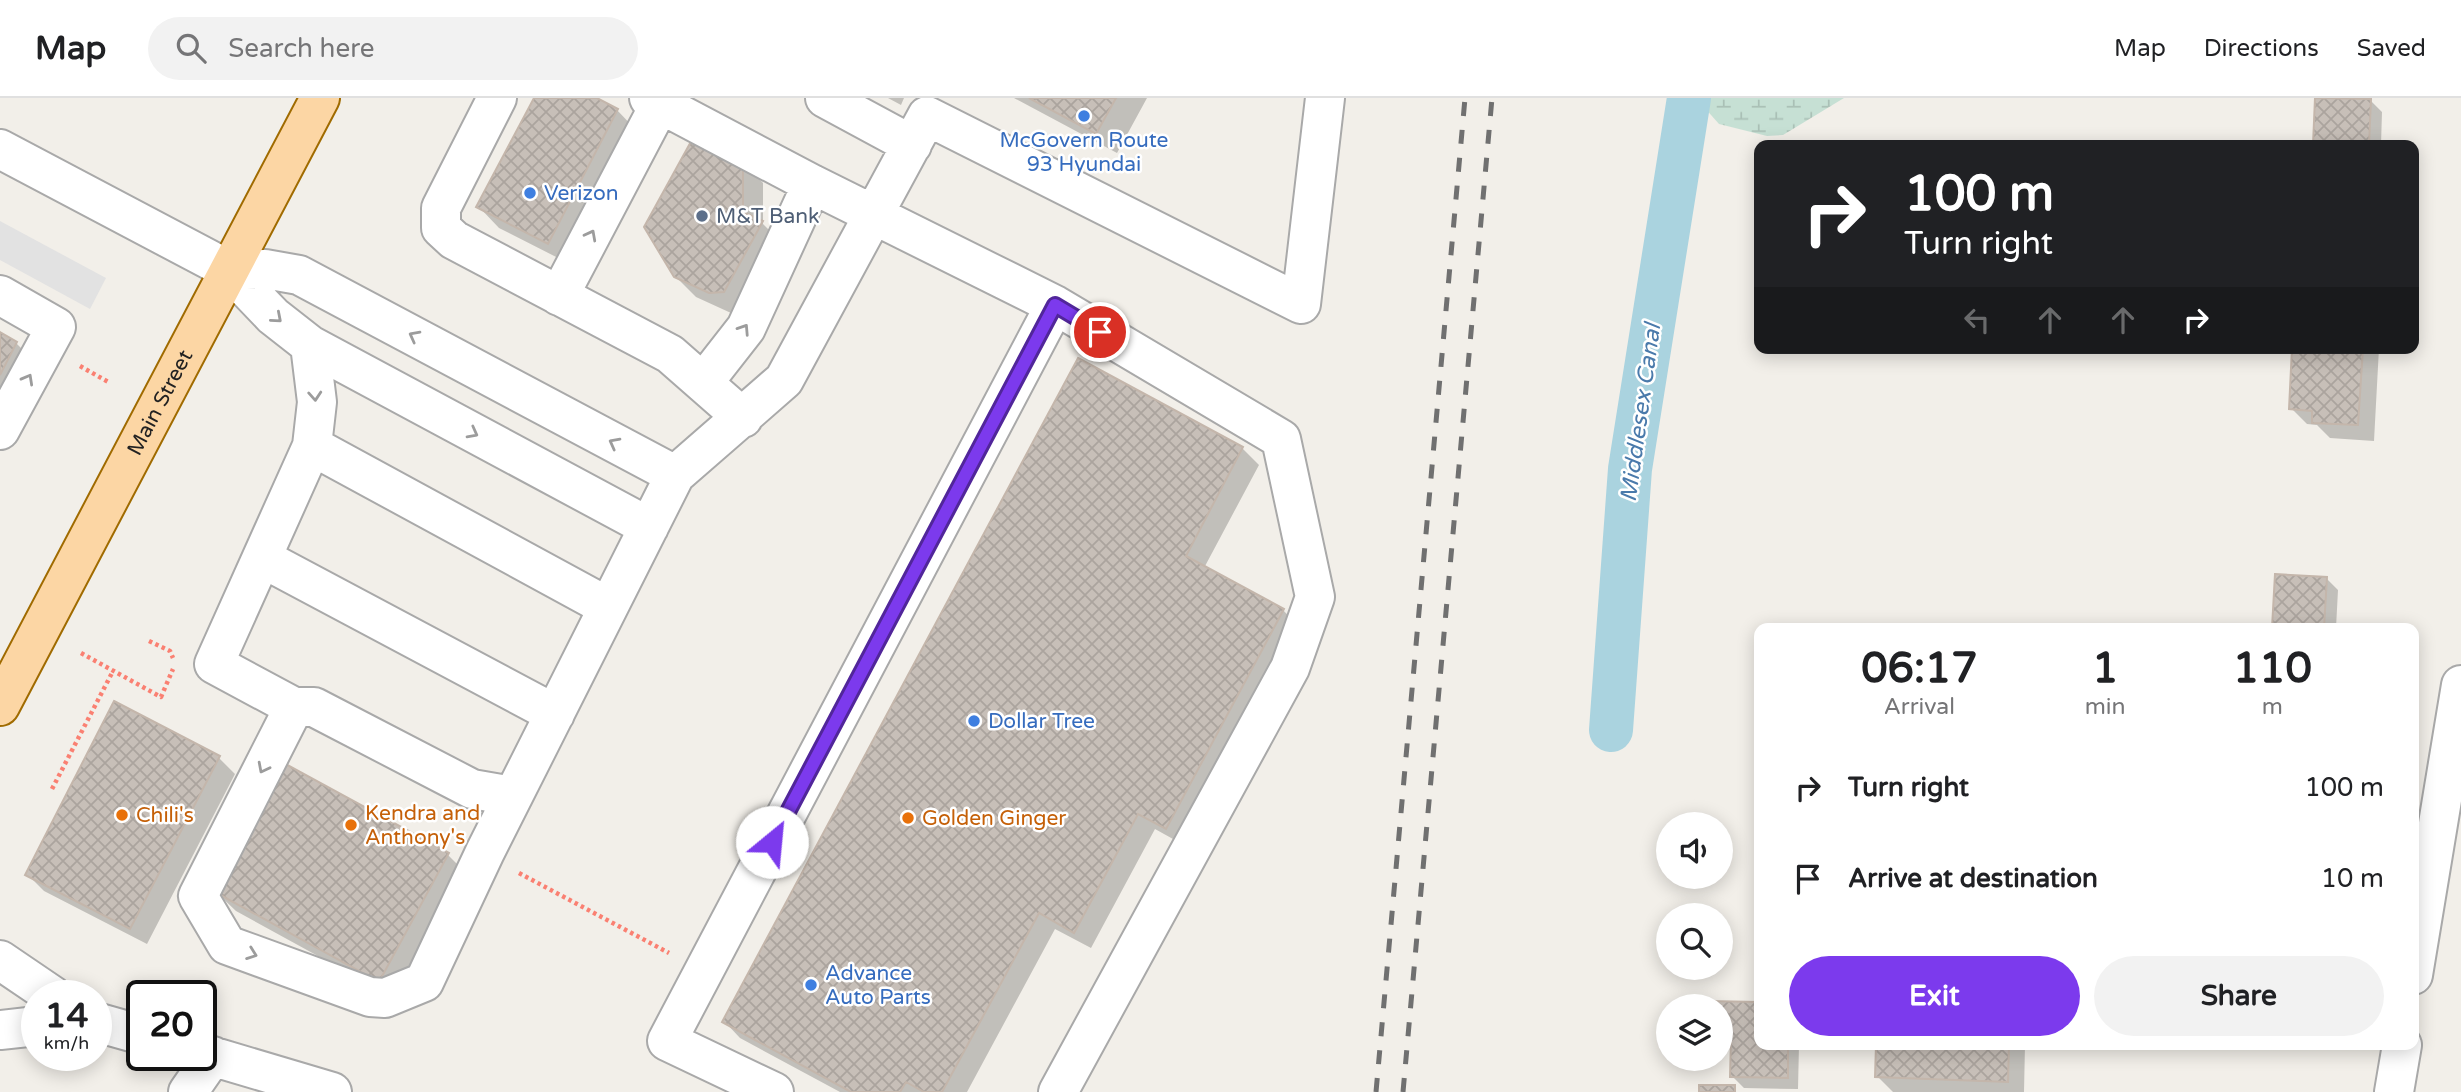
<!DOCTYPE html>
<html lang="en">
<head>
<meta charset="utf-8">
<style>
	:root { --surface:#fff; --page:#f2f2f2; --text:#202124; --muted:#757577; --line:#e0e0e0; --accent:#7c3aed }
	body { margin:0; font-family:"Varela Round",sans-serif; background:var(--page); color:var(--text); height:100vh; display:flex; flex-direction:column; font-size:26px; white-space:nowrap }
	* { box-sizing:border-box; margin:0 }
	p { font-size:23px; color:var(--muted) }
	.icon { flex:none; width:38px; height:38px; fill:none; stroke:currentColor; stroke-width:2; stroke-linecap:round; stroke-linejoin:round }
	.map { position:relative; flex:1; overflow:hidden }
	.sheet { position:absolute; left:1754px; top:525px; width:665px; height:427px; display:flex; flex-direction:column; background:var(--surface); border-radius:14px; box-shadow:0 4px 18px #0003 }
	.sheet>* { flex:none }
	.hud { position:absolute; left:1754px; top:42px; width:665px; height:214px; border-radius:14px; box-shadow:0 4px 18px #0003; background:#202124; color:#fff; overflow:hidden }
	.buttons { position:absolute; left:1656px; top:714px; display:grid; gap:14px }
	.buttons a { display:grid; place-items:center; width:77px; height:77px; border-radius:50%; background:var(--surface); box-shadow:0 4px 18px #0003; font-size:35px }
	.speed { position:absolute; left:21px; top:882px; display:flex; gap:14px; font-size:35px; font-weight:700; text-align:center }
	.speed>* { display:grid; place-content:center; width:91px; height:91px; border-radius:50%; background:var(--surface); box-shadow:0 4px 18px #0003; line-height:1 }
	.speed small { font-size:18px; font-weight:400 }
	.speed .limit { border:4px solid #111; border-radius:10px; background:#fff; color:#111 }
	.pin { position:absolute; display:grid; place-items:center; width:60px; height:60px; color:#fff; margin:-30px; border:4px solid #fff; border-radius:50%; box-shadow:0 2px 7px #0007 }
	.me { position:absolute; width:77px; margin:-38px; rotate:28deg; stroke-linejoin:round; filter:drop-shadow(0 0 5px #0008) }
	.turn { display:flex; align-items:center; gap:24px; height:147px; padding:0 35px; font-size:32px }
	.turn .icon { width:91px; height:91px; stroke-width:2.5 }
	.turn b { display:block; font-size:49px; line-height:60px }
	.lanes { display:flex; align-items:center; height:66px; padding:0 35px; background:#0003; justify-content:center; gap:35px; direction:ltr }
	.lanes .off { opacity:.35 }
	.eta { display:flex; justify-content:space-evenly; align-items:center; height:119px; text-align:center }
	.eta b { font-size:42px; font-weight:700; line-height:49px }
	.action { display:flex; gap:14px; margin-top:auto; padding:14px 35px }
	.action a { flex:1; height:80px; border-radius:42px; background:var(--accent); color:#fff; font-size:28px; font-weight:700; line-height:80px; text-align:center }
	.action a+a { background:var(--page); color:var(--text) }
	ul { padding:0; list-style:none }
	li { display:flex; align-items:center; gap:21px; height:91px; padding:0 35px }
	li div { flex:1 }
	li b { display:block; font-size:26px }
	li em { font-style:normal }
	header { display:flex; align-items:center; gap:42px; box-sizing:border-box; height:98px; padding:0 35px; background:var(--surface); border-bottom:2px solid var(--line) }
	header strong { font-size:33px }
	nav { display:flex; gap:38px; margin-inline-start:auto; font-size:24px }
	.search { width:490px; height:63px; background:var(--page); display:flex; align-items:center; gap:18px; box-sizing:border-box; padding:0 24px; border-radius:38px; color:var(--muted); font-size:26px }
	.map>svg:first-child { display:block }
	.wetland { fill:url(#wetland-marsh) }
	.parking { fill:#e2e2e2 }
	.shadow { fill:#0003 }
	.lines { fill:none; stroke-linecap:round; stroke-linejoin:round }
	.canal { stroke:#aad3df; stroke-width:44 }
	.building { fill:url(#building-cross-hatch); stroke:#c4b6ab; stroke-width:2 }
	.minor-casing { stroke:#a9a9a9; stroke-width:42 }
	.major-casing { stroke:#a06b00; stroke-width:42 }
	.path { stroke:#fa8072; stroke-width:4.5; stroke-dasharray:3.5 3.5; stroke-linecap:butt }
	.minor { stroke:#fff; stroke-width:38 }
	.major { stroke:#fcd6a4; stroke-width:38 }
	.rail { stroke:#707070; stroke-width:5; stroke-dasharray:14 14; stroke-linecap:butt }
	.oneway { stroke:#9c9c9c }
	.route-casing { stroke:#51269a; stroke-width:18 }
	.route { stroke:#7c3aed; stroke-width:12 }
	.shop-dot { fill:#3f7fe0; stroke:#fff; stroke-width:2.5 }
	.service-dot { fill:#5c6f8a; stroke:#fff; stroke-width:2.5 }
	.food-dot { fill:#e8710a; stroke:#fff; stroke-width:2.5 }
	.labels { text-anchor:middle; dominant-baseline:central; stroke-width:5; stroke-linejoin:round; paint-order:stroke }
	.shop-label { font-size:21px; fill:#366cbe; stroke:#fff; text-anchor:start }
	.service-label { font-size:21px; fill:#4e5e75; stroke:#fff; text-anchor:start }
	.street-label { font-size:21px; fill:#222; stroke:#fff }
	.food-label { font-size:21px; fill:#c56008; stroke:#fff; text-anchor:start }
	.water-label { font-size:23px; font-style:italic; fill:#4a7aab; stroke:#fff }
</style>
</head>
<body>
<header>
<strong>Map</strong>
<div class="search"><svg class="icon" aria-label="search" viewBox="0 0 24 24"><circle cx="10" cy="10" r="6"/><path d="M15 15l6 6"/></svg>Search here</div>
<nav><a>Map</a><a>Directions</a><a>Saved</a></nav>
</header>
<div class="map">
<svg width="2461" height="994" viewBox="0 0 2461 994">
	<defs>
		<pattern id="wetland-marsh" width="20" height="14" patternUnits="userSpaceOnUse" patternTransform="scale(1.75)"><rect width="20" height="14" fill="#c6e0d4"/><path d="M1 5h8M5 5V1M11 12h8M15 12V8" fill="none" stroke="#aac0b6"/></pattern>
		<pattern id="building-cross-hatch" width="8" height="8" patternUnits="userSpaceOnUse" patternTransform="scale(1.75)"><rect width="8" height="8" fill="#c7bfb8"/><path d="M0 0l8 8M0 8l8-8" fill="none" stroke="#aba49e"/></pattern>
	</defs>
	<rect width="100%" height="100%" fill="#f2efe9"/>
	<!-- wetland -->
	<path class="wetland" d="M1696 0H1844L1783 37 1767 38 1719 26Z"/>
	<!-- parking -->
	<path class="parking" d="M0 123 106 180 90 211 0 162Z"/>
	<!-- shadow -->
	<path class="shadow" d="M536 0H593L617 12 637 33 568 165 499 130 479 109Z
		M888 0H904L901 7Z
		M1014 0H1147L1117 55Z
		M2317 1 2371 3 2382 14 2381 47H2315Z
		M742 64 763 85V126L782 145 745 214 731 215 696 199 675 178Z
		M0 236 16 245 33 262 0 325Z
		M2315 250H2379L2374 343 2330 340 2317 327 2307 326 2291 310Z
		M1079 262 1242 350 1259 367 1204 470 1283 512 1299 529 1182 746 1155 731 1091 850 1055 831 967 994H840L740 940 724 923Z
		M2276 478 2326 480 2338 492 2336 530H2274Z
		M219 660 235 676 147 846 44 793 27 776Z
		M448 757 468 777 400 903 236 813 215 793Z
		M1707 905 1759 906V947H1799L1798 991 1744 990 1732 978 1733 949H1720V908H1707Z
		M1878 947H2025L2024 994H1893L1877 978Z"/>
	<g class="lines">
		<!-- canal -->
		<path class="canal" d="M1611 632 1630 371 1689 0"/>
	</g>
	<!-- building -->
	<path class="building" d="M534 0H597L618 11 548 146 476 109Z
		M1029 0H1116L1096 36Z
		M2315 0 2371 1 2369 47H2313Z
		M694 38 743 62V114L763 123 724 194 709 195 674 179 644 129Z
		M0 234 17 244 0 277Z
		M2292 250H2363L2358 327 2312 325V313L2289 311Z
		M1078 260 1243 349 1186 458 1284 511 1166 731 1138 716 1074 835 1039 815 942 994H924L906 984 900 994H851L722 924Z
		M2275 476 2327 479 2324 530H2272Z
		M114 603 220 658 130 831 25 777Z
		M282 664 449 755 379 884 213 793Z
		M1706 903 1759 904V947H1788V980L1730 979 1731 939 1720 938V908H1705Z
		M1876 947H2009L2008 984 1875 979Z
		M1699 987H1735V994H1699Z"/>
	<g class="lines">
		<!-- minor casing -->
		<g class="minor-casing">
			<path id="minor" d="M497 0 441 110V130L454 142 670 256 743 320
				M649 0 812 86 1055 207 1281 341 1315 499 1290 570 1058 994
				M825 0 912 47
				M0 51 229 172 273 218 310 247 649 429
				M229 172 265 171 299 177 675 377
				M0 197 56 229 0 332
				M559 198 660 6
				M310 247 317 304 312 348 214 566 294 609H314L472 691 513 698
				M703 285 746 230 812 86
				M312 348 608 509
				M262 460 555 616
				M294 609 198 798 227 847 370 899 385 900 424 884 485 754 675 377 784 282 927 18 1301 206 1325 0
				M0 862 53 898
				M2413 877 2461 587
				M96 924 142 937
				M0 932 37 928
				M201 955 332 994
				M188 994 213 958
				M774 994 667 943 1055 207
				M2394 994 2402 947"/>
		</g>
		<!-- major casing -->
		<g class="major-casing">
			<g id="major">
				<path id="s1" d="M0 608 320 0"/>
			</g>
		</g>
		<!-- path -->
		<path class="path" d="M80 268 110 285
			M149 543 170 553 173 560
			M81 555 161 599 173 571
			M52 691 113 573
			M519 775 669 855"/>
		<!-- minor -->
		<use href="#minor" class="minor"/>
		<!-- major -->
		<use href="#major" class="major"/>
		<!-- rail -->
		<path class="rail" d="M1376 994 1465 0
			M1403 994 1492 0"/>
	</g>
	<!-- one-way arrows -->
	<defs><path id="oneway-chevron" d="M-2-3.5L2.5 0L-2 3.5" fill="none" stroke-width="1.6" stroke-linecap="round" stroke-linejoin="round" transform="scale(1.75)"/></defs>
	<g class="oneway">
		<use href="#oneway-chevron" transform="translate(591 137) rotate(-62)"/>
		<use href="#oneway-chevron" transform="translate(277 220) rotate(41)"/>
		<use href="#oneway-chevron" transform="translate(744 231) rotate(-57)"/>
		<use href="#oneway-chevron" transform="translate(414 238) rotate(-152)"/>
		<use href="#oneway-chevron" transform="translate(28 281) rotate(-61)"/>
		<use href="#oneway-chevron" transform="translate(315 298) rotate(86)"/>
		<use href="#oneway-chevron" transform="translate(473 335) rotate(28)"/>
		<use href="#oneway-chevron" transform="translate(614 345) rotate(-152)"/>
		<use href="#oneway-chevron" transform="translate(263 670) rotate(117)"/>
		<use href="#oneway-chevron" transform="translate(252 856) rotate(20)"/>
	</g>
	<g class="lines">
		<!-- route casing -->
		<g class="route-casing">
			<path id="route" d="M772 744 1055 207 1100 234"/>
		</g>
		<!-- route -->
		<use href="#route" class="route"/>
	</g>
	<!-- markers -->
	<g class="shop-dot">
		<circle cx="1084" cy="18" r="7"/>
		<circle cx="530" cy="95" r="7"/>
		<circle cx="974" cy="623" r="7"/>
		<circle cx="811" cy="887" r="7"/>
	</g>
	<circle class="service-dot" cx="702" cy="118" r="7"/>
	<g class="food-dot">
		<circle cx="122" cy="717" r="7"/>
		<circle cx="908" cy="720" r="7"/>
		<circle cx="351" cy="727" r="7"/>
	</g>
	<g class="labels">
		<!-- shop labels -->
		<g class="shop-label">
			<text x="1084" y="42" text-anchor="middle">McGovern Route<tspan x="1084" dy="24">93 Hyundai</tspan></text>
			<text x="544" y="95">Verizon</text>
			<text x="988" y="623">Dollar Tree</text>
			<text x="825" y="875">Advance<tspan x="825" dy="24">Auto Parts</tspan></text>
		</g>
		<!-- service labels -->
		<g class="service-label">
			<text x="716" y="118">M&amp;T Bank</text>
		</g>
		<!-- street labels -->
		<g class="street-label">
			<text stroke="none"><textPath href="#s1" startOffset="343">Main Street</textPath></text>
		</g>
		<!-- food labels -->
		<g class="food-label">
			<text x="365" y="715">Kendra and<tspan x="365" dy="24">Anthony's</tspan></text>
			<text x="136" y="717">Chili's</text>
			<text x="922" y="720">Golden Ginger</text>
		</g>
		<!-- water labels -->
		<g class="water-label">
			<text transform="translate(1641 315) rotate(-82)">Middlesex Canal</text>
		</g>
	</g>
</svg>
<div class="buttons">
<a><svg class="icon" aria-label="sound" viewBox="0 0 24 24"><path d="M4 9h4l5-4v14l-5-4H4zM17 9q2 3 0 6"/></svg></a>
<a><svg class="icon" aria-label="search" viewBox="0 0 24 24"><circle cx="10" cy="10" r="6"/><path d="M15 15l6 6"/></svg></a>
<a><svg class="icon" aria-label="layers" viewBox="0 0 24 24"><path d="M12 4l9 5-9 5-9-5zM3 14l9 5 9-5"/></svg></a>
</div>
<div class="speed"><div>14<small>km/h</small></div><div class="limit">20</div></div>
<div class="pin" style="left:1100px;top:234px;background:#d93025"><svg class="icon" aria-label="arrive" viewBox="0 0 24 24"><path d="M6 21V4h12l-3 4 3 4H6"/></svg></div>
<svg class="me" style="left:772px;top:744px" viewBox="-20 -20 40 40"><circle r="19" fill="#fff"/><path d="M0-13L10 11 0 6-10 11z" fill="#7c3aed"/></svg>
<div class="hud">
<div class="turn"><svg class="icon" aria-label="right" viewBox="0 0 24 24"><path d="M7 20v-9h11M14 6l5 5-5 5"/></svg><div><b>100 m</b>Turn right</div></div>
<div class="lanes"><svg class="icon off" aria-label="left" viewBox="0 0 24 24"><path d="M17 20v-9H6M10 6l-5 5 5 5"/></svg><svg class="icon off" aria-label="ahead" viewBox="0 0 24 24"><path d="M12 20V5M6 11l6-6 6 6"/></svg><svg class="icon off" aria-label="ahead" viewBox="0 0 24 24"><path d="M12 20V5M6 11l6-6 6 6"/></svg><svg class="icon" aria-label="right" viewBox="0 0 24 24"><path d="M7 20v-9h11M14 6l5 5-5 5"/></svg></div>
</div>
<section class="sheet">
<div class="eta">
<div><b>06:17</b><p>Arrival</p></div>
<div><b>1</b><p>min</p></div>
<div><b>110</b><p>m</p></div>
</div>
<ul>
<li><svg class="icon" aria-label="right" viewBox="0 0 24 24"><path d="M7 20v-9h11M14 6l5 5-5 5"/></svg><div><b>Turn right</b></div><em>100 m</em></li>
<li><svg class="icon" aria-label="arrive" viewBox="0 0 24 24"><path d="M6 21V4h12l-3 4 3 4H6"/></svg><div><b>Arrive at destination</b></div><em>10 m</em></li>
</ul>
<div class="action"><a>Exit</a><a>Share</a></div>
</section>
</div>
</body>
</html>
